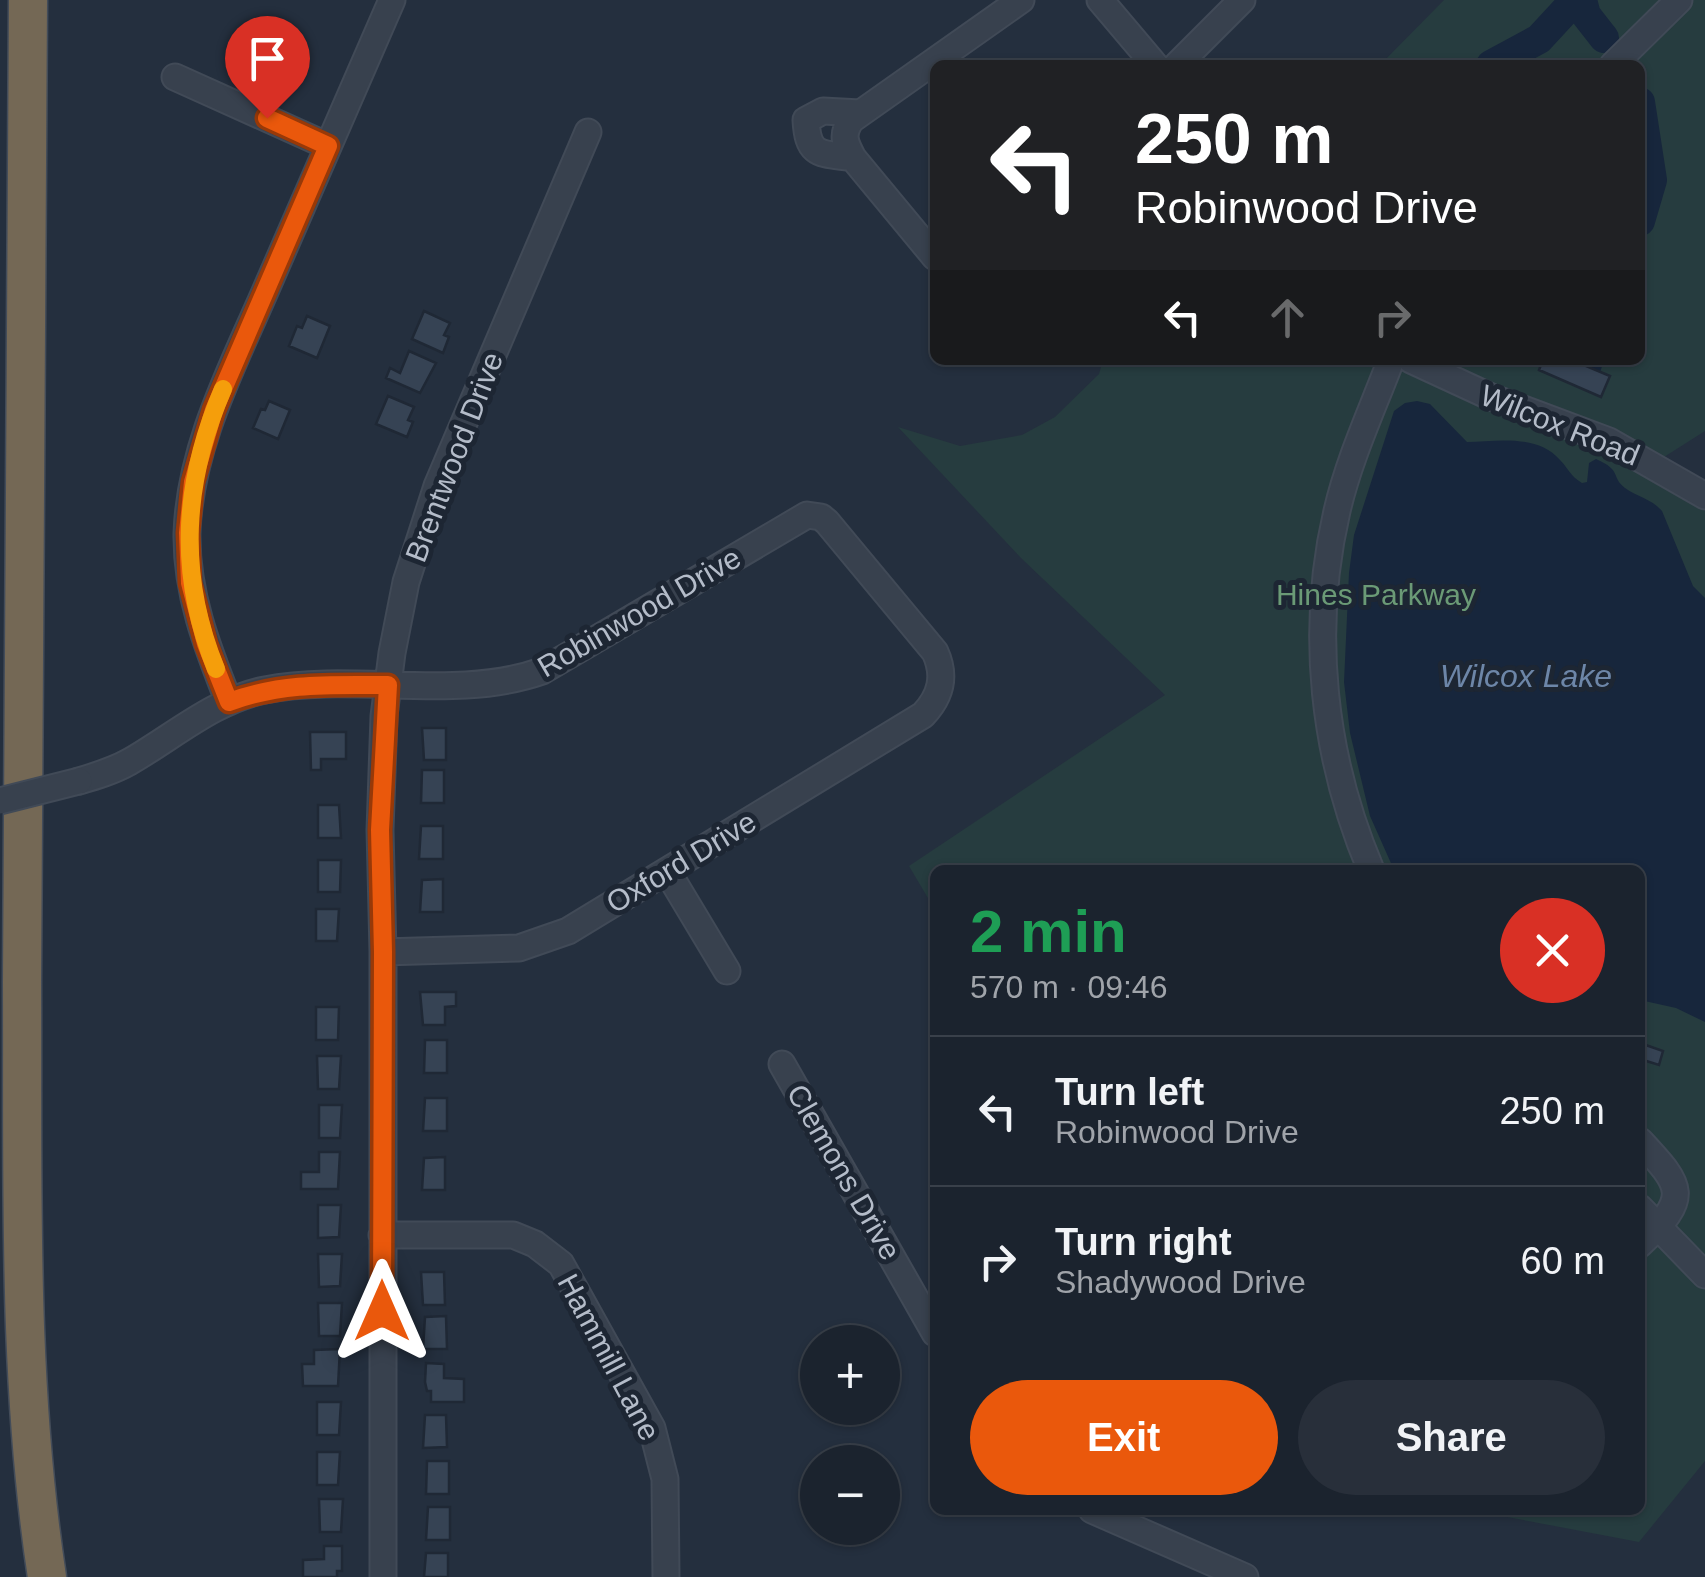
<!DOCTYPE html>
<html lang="en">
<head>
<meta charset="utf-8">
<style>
	:root { --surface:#1b232e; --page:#282f3a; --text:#f1f3f6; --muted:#a0a4aa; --line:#39404a; --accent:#ea580c }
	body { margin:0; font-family:Helvetica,sans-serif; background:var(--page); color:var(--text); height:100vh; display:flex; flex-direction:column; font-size:38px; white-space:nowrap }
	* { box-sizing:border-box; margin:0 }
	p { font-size:32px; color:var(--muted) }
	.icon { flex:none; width:55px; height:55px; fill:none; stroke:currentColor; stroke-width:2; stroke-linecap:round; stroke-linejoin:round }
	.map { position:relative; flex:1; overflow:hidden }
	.sheet { position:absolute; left:930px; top:865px; width:715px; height:650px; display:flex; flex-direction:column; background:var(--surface); border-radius:15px; box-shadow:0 2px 8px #0004,0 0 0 2px var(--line) }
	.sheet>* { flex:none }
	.hud { position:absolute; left:930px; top:60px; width:715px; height:305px; border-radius:15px; box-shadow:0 2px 8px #0004,0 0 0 2px var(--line); background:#202124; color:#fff; overflow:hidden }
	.tools { position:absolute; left:800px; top:1325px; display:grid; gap:20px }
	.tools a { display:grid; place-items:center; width:100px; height:100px; border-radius:50%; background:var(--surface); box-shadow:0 2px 8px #0004,0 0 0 2px var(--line); font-size:50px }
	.pin { position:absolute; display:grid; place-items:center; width:85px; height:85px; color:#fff; margin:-102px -42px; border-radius:50% 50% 50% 0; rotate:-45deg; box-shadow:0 0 10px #0007 }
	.pin .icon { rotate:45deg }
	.me { position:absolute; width:110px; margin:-55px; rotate:0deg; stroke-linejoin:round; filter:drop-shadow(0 0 8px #0008) }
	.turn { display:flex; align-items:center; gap:35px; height:210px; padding:0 40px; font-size:45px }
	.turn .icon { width:130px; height:130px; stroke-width:2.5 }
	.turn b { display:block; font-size:70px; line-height:85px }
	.lanes { display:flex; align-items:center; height:95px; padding:0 40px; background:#0003; justify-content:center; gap:50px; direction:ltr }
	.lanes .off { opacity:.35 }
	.round { display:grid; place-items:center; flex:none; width:105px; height:105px; border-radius:52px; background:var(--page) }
	.summary { display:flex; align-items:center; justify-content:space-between; height:170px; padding:0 40px }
	h1 { font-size:60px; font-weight:600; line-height:75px; color:#1e9e55 }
	.button { display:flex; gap:20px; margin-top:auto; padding:20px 40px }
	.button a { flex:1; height:115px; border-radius:60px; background:var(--accent); color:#fff; font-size:40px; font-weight:600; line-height:115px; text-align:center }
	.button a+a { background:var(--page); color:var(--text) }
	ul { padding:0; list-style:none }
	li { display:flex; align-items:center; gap:30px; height:150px; padding:0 40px; border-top:2px solid var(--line) }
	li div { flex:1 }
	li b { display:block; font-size:38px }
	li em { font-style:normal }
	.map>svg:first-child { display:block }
	.green { fill:#263c3f }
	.water { fill:#17263c }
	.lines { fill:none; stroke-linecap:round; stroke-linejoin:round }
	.river { stroke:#17263c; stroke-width:30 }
	.building { fill:#364354; stroke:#1f2835; stroke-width:2.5 }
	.minor-casing { stroke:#414a57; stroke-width:29 }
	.highway-casing { stroke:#434c59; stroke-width:41 }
	.minor { stroke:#38414e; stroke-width:25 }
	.highway { stroke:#746855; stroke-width:38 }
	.minor-bridge-casing { stroke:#414a57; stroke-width:29; stroke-linecap:butt }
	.minor-bridge { stroke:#38414e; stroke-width:25 }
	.route-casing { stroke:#983908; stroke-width:25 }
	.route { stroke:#ea580c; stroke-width:18 }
	.slow { stroke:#f59e0b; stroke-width:18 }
	.labels { text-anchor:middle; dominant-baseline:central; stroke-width:10; stroke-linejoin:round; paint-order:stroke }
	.street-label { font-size:30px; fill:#b4bcc9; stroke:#1d2633 }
	.park-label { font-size:30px; fill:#6b9a76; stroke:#1d2633 }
	.water-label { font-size:32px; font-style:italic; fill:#6d86a8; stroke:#1d2633 }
</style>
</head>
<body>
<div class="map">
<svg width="1705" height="1577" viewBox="0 0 1705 1577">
	<rect width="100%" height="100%" fill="#242f3e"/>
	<!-- green -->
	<path class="green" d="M1444 0H1705V431L1642 471 1705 511V1461L1639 1542 1470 1510H1640V870H935V910L909 866 1165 695 1021 558 898 427 960 446 1022 435 1055 417 1099 374 1103 360H1640V65H1380Z"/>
	<!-- water -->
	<path class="water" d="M1417 401 1430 404 1467 442C1497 441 1538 434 1560 460 1569 469 1570 476 1582 483L1587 482 1589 463 1596 459C1623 471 1610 476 1625 488 1637 497 1652 499 1662 511L1693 586 1705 598V1022L1676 1008 1640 1000V870H1394L1370 816 1350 733 1344 682 1349 573 1354 535 1394 411 1405 403Z"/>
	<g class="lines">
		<!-- river -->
		<path class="river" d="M1582 0 1586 15 1604 38
			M1491 65 1539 39 1575 0
			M1640 102 1652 180 1640 221
			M1587 364 1588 360"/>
	</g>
	<!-- building -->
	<path class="building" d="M424 311 450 323 444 335 449 337 443 353 412 339Z
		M307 316 330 326 317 358 289 346 297 326 302 328Z
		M409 351 436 363 420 393 386 378 390 368 400 373Z
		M1543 360H1572L1610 376 1601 397 1539 370Z
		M388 396 414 407 408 420 413 422 407 437 376 424Z
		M269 401 290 410 278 439 253 428 261 409 265 410Z
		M422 728H446V760H424Z
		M310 732H346V759H321V770H311Z
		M422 770H444V803H421Z
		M318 805H339L341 838H318Z
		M421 826H443V859H419Z
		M318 860H341L340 892H318Z
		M443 879V912H420L422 880Z
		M316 909H339L337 941H316Z
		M420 992H456V1006L445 1007V1025H423Z
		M316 1007H339L338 1040H316Z
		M425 1040H447V1073H424Z
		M1640 1043 1663 1051 1659 1065 1640 1059Z
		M317 1056H341L339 1089H318Z
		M425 1098H447V1131H423Z
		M319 1105H342L340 1138H319Z
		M319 1152H340L338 1189H301V1172H319Z
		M445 1157V1190H422L424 1158Z
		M318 1205H341L339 1237 318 1238Z
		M318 1254H342L340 1286 319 1287Z
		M421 1272H444L445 1305H423Z
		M318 1303H342L340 1336H319Z
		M446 1316 447 1349H423L425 1317Z
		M340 1349 338 1386H303L302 1364H314V1350Z
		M426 1363 444 1364V1378L464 1379V1402H431V1391H427L425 1382Z
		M317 1402H341L339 1435H317Z
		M425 1415H446L447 1447 423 1448Z
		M317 1452H340L338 1485H317Z
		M427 1461H449V1494H426Z
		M319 1499H343L341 1532H320Z
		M428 1507H450V1540H426Z
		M324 1546H342V1571H337V1577H303V1560L324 1559Z
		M426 1553H448V1577H424Z"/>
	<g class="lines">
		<!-- minor casing -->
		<g class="minor-casing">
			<path id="minor" d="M1100 0 1155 65
				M1177 65 1242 0
				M1613 65 1679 0
				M175 77 328 146
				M853 158C820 153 808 157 806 120L823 111 860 113
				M935 257 853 158C845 143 841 135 851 120L1021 0
				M1411 360 1491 397 1609 441 1705 496
				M229 702C207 647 186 593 187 533 190 445 233 366 267 287 309 191 350 96 392 0
				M79 781C96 776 113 771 129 762 173 737 214 700 265 690 355 672 454 702 542 671L807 515 821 517 827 522 935 652C946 676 941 696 923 715L568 931 519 948 383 952
				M1371 870C1323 757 1309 631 1337 511 1349 459 1372 410 1391 360
				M667 871 727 971
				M782 1064 935 1333
				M1640 1141C1683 1187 1691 1197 1640 1244
				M1640 1208 1705 1275
				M382 1235H513L535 1244 561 1264 652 1428 665 1479 666 1577
				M1092 1510 1245 1577
				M383 1577V952L380 830 384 716 392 653 406 582 437 486 588 132"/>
		</g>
		<!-- highway casing -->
		<g class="highway-casing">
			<path id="highway" d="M28 0C29 328 21 656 22 983 23 1181 17 1381 47 1577"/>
		</g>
		<!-- minor -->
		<use href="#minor" class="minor"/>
		<!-- highway -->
		<use href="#highway" class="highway"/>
		<!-- minor-bridge casing -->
		<g class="minor-bridge-casing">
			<path id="minor-bridge" d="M0 801 79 781"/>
		</g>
		<!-- minor-bridge -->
		<use href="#minor-bridge" class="minor-bridge"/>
	</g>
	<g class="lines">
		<!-- route casing -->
		<g class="route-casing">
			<path id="route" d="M267 118 328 146 214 410 193 482 188 533 190 583 206 644 229 702C284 682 331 685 388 685L380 830 383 952 382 1311"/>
		</g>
		<!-- route -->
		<use href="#route" class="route"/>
		<!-- slow -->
		<path class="slow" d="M216 669C177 574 183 482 223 389"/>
	</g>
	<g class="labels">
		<!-- street labels -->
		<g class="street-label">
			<text transform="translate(1560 425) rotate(22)">Wilcox Road</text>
			<text transform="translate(454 457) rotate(-69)">Brentwood Drive</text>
			<text transform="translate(639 612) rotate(-30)">Robinwood Drive</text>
			<text transform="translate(681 862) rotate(-31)">Oxford Drive</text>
			<text transform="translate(844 1172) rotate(60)">Clemons Drive</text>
			<text transform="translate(609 1357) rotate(62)">Hammill Lane</text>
		</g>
		<!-- park labels -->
		<g class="park-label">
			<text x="1376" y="594">Hines Parkway</text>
		</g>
		<!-- water labels -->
		<g class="water-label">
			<text x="1526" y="676">Wilcox Lake</text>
		</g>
	</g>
</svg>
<div class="tools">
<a>+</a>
<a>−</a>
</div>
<div class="pin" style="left:267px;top:118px;background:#d93025"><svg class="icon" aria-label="arrive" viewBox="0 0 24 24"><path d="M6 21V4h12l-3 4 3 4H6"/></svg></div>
<svg class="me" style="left:382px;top:1311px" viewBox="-20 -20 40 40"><path d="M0-17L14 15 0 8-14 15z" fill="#ea580c" stroke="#fff" stroke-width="4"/></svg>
<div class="hud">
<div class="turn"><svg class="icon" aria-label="left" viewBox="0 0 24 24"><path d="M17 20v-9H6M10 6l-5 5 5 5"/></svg><div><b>250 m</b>Robinwood Drive</div></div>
<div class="lanes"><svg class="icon" aria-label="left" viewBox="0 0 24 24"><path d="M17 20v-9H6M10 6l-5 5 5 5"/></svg><svg class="icon off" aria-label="ahead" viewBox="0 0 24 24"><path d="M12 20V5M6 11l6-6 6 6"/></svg><svg class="icon off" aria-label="right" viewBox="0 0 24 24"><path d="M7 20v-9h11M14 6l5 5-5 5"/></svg></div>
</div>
<section class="sheet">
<div class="summary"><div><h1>2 min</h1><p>570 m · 09:46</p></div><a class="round" style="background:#d93025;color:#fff"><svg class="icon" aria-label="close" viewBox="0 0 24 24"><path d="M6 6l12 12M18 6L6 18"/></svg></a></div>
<ul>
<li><svg class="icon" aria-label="left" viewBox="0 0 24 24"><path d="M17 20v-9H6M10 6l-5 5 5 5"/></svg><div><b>Turn left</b><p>Robinwood Drive</p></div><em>250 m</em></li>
<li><svg class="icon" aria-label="right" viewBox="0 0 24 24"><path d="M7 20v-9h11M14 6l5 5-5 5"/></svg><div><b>Turn right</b><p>Shadywood Drive</p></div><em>60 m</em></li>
</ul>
<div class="button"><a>Exit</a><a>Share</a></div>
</section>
</div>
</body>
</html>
